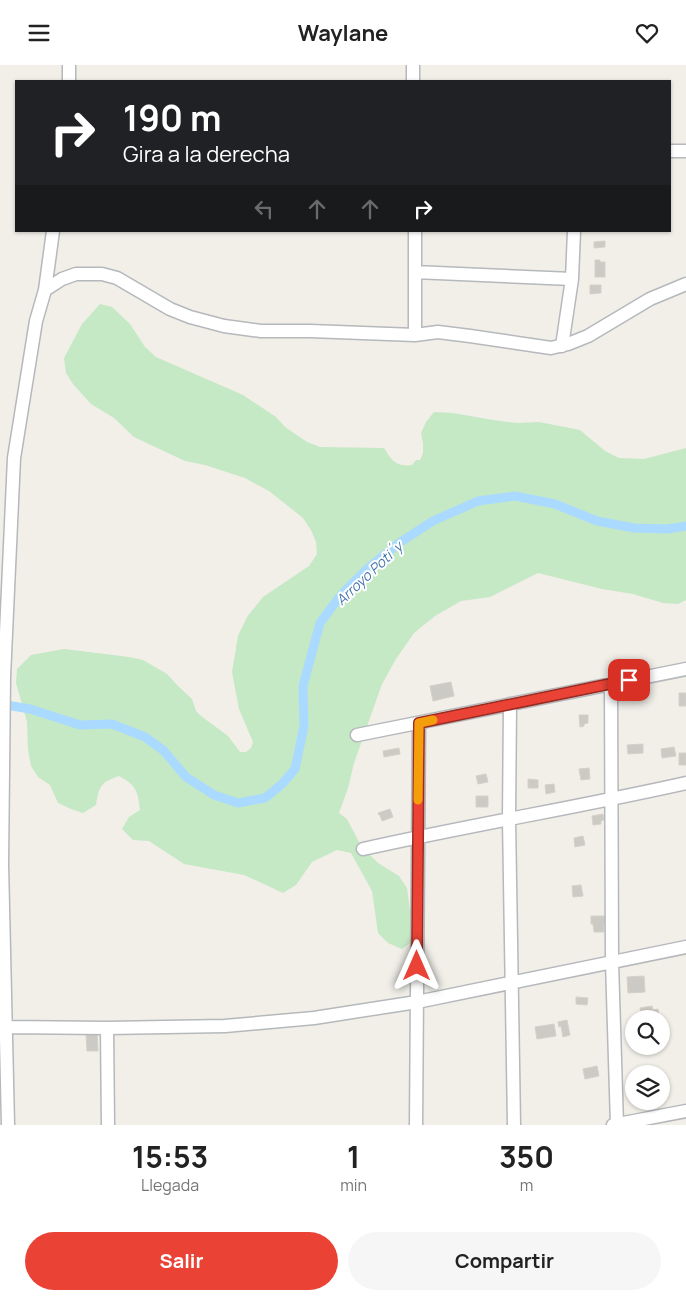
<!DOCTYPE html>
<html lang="es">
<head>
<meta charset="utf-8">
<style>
	:root { --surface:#fff; --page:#f6f6f6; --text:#222; --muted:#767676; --accent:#ea4335 }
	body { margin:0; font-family:Manrope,sans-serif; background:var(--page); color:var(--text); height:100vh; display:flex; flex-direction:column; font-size:19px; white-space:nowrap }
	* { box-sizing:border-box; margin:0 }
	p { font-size:16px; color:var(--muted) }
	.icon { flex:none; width:28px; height:28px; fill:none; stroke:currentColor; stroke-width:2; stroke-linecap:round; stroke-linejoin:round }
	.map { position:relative; height:1060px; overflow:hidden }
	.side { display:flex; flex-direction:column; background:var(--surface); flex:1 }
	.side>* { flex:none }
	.guide { position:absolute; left:15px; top:15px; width:656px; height:152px; border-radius:0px; box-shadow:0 1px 4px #0004; background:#202124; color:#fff; overflow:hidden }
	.tools { position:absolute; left:625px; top:945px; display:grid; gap:10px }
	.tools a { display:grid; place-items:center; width:45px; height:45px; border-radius:50%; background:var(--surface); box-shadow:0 1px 4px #0004; font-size:25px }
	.pin { position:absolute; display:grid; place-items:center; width:42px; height:42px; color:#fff; margin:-21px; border-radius:10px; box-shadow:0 2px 8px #0006 }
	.me { position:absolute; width:55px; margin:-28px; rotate:0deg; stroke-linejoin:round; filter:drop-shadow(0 0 4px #0008) }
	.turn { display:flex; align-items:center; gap:18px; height:105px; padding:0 25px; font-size:22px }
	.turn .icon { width:65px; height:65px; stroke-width:2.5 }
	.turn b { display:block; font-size:35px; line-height:42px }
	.lanes { display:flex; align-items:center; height:48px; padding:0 25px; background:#0003; justify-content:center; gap:25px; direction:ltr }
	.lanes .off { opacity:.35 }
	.eta { display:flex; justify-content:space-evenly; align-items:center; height:85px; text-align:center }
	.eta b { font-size:30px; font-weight:700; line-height:35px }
	.cta { display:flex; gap:10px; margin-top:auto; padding:10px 25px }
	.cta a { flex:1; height:58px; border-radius:30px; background:var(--accent); color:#fff; font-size:20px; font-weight:700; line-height:58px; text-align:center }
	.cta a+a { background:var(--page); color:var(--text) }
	header { display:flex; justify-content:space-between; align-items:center; height:65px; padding:0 25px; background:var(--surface); font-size:22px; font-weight:700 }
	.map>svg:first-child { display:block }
	.green { fill:#c5e8c5 }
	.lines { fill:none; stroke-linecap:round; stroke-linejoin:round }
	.canal { stroke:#aadaff; stroke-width:9 }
	.building { fill:#cccac5; stroke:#d6d1c6 }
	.minor-casing { stroke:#b5b8bc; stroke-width:15 }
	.minor { stroke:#fff; stroke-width:12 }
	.route-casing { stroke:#982c22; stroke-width:12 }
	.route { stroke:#ea4335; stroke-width:9 }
	.slow { stroke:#f59e0b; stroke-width:9 }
	.labels { text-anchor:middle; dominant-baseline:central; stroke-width:4; stroke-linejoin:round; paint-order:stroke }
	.water-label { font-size:14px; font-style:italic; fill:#4174aa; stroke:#fff }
</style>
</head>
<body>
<header><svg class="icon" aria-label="menu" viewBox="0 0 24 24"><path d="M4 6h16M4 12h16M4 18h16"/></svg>Waylane<svg class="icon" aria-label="heart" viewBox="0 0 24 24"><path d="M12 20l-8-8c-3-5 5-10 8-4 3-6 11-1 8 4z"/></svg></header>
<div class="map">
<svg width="686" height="1060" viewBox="0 0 686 1060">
	<rect width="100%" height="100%" fill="#f1efe8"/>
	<!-- green -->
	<path class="green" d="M100 239 112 242 130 259 145 282 156 292 243 330 276 352 285 362 307 377 320 382 384 383C392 396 396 402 412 400L416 395H420L423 388V379L421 368 426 357 434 347 453 348 493 355 517 358 539 357 580 365 605 386 619 393 644 394 686 383V535L678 539 663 538 633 529 602 524 538 508 490 532 461 536 435 551 414 568 396 594 382 619 354 698 348 723 339 748 347 754 359 777 369 789 378 798 399 811 407 823 414 875 402 884 388 878 378 868 372 826 351 788 337 785 312 797 296 820 283 828 244 810 184 799 149 776 133 775 122 764 129 752 140 745C138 726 136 720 119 711 101 717 99 721 96 740L83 748 71 744 58 738 50 720 38 712 31 701 28 685 27 657 16 618 17 604 31 590 64 584 129 592 143 595 167 609 177 620 192 634 196 646 201 651 228 671 240 687H246L251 683 253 677 239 644 232 607 238 571 247 552 263 532 309 501 317 489 316 477 311 465 303 453 269 426 245 413 205 400 185 396 134 372 114 353 91 339 73 319 66 308 64 293 82 259Z"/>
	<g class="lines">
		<!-- canal -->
		<path class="canal" d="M0 639 30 644 80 660 112 659 145 672 163 685 186 712 214 730 238 738 265 733 282 719 295 704 304 661 303 621 320 558 341 530 367 504 399 478 433 456 478 436 515 431 555 439 597 456 634 463 668 464 686 461"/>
	</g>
	<!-- building -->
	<path class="building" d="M605 176V182L594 183V177Z
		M595 195H600V197H605V212H595Z
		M590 220H601V228L590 229Z
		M451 617 454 631 433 636 430 621Z
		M679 628H686V641H679Z
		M579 650H588V658L584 659V661L580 662Z
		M643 679V688L628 689 627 680Z
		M674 682 676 691 662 693 661 684Z
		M399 683 400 689 384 692 383 686Z
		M679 688H686V700H679Z
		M589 703 590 714 581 715 579 704Z
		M486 709 488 717 478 719 476 711Z
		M528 714 538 715V723H528Z
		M554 719 555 727 546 729 545 720Z
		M476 731H488V742H476Z
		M390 744 393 752 382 756 380 750H379L378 748Z
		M603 749 604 755 601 756V759L593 760 592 751Z
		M583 771 585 780 575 782 574 773Z
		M581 820 583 831 573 832 572 821Z
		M591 851H607V858H604V867H594L593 859H591Z
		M644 911 645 927 628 928 627 912Z
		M576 932 588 933 587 940 576 939Z
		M652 941 653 945 658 944 659 953 642 954 640 943Z
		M567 955 570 970 563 972 561 961 559 962 558 957Z
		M554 959 556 971 537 974 535 962Z
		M97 967 98 986H87L86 968Z
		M597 1001 599 1011 585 1014 583 1004Z"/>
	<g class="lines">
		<!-- minor casing -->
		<g class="minor-casing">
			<path id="minor" d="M69 0V16
				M413 0V16
				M670 86H686
				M415 166V270
				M415 207 572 214
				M45 225 53 166
				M562 281 572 214 574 166
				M611 619 612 897 617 1060
				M510 639 509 754 514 1060
				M357 670 686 604
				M363 784C470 760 579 742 686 718
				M6 962 107 963 225 961 314 953 417 937 686 882
				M107 963 108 1060
				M8 1060 2 799 4 612 14 393 36 256 45 225 62 214 76 209H102L117 213 170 244 190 252 224 261 261 266H310L415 270 438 267 470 271 551 283 568 279 588 271 650 234 686 219
				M416 1060 419 658
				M613 1060 686 1046"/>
		</g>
		<!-- minor -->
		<use href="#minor" class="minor"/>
	</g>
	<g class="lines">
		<!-- route casing -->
		<g class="route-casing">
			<path id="route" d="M417 901 419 658 629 615"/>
		</g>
		<!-- route -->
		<use href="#route" class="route"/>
		<!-- slow -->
		<path class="slow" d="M418 735 419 658 433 655"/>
	</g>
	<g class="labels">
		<!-- water labels -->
		<g class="water-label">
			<text transform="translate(369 508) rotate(-43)">Arroyo Poti´y</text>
		</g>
	</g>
</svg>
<div class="tools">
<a><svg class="icon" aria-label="search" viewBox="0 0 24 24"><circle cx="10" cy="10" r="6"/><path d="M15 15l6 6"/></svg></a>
<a><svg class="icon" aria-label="layers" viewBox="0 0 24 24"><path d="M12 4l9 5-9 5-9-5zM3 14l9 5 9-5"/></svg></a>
</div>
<div class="pin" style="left:629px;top:615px;background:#d93025"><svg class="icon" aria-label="arrive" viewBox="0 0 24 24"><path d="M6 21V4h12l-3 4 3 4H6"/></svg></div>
<svg class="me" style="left:417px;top:901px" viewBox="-20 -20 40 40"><path d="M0-17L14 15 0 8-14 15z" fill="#ea4335" stroke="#fff" stroke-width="4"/></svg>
<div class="guide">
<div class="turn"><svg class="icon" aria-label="right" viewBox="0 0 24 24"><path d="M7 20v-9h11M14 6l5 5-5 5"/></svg><div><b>190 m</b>Gira a la derecha</div></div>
<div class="lanes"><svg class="icon off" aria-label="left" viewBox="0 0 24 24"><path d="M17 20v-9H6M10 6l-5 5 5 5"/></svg><svg class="icon off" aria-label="ahead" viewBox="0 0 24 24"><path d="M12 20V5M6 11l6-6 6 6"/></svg><svg class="icon off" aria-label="ahead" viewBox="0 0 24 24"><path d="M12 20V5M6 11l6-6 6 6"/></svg><svg class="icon" aria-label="right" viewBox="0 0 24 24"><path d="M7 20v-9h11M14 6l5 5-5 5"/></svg></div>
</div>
</div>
<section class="side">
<div class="eta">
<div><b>15:53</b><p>Llegada</p></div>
<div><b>1</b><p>min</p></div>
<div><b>350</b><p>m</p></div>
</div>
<div class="cta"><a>Salir</a><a>Compartir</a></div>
</section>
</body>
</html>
